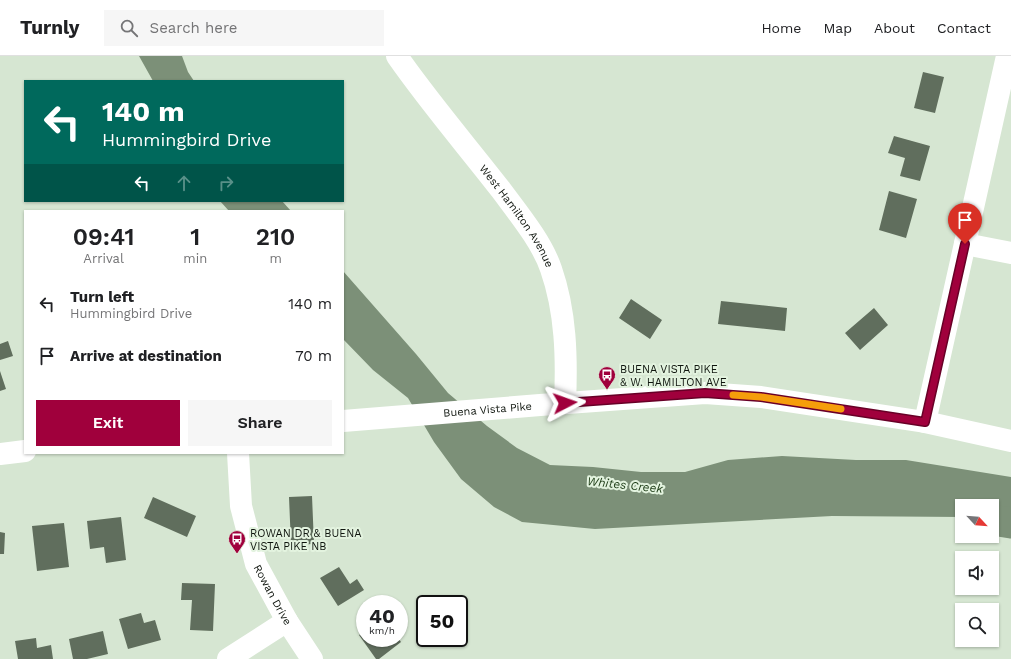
<!DOCTYPE html>
<html lang="en">
<head>
<meta charset="utf-8">
<style>
	:root { --surface:#fff; --page:#f6f6f6; --text:#202124; --muted:#757577; --line:#e0e0e0; --accent:#a0003c }
	body { margin:0; font-family:"Work Sans",sans-serif; background:var(--page); color:var(--text); height:100vh; display:flex; flex-direction:column; font-size:15px; white-space:nowrap }
	* { box-sizing:border-box; margin:0 }
	p { font-size:13px; color:var(--muted) }
	.icon { flex:none; width:22px; height:22px; fill:none; stroke:currentColor; stroke-width:2; stroke-linecap:round; stroke-linejoin:round }
	.map { position:relative; flex:1; overflow:hidden }
	.sheet { position:absolute; left:24px; top:154px; width:320px; height:244px; display:flex; flex-direction:column; background:var(--surface); border-radius:0px; box-shadow:0 1px 3px #0004 }
	.sheet>* { flex:none }
	.hud { position:absolute; left:24px; top:24px; width:320px; height:122px; border-radius:0px; box-shadow:0 1px 3px #0004; background:#00695c; color:#fff; overflow:hidden }
	.needle { width:26px; rotate:116deg }
	.controls { position:absolute; left:955px; top:443px; display:grid; gap:8px }
	.controls a { display:grid; place-items:center; width:44px; height:44px; border-radius:0px; background:var(--surface); box-shadow:0 1px 3px #0004; font-size:20px }
	.speed { position:absolute; left:356px; top:539px; display:flex; gap:8px; font-size:20px; font-weight:700; text-align:center }
	.speed>* { display:grid; place-content:center; width:52px; height:52px; border-radius:50%; background:var(--surface); box-shadow:0 1px 3px #0004; line-height:1 }
	.speed small { font-size:10px; font-weight:400 }
	.speed .limit { border:2px solid #111; border-radius:6px; background:#fff; color:#111 }
	.pin { position:absolute; display:grid; place-items:center; width:34px; height:34px; color:#fff; margin:-41px -17px; border-radius:50% 50% 50% 0; rotate:-45deg; box-shadow:0 0 4px #0007 }
	.pin .icon { rotate:45deg }
	.me { position:absolute; width:44px; margin:-22px; rotate:86deg; stroke-linejoin:round; filter:drop-shadow(0 0 3px #0008) }
	.turn { display:flex; align-items:center; gap:14px; height:84px; padding:0 12px; font-size:18px }
	.turn .icon { width:52px; height:52px; stroke-width:2.5 }
	.turn b { display:block; font-size:28px; line-height:34px }
	.lanes { display:flex; align-items:center; height:38px; padding:0 12px; background:#0003; justify-content:center; gap:20px; direction:ltr }
	.lanes .off { opacity:.35 }
	.eta { display:flex; justify-content:space-evenly; align-items:center; height:68px; text-align:center }
	.eta b { font-size:24px; font-weight:600; line-height:28px }
	.cta { display:flex; gap:8px; margin-top:auto; padding:8px 12px }
	.cta a { flex:1; height:46px; border-radius:0px; background:var(--accent); color:#fff; font-size:16px; font-weight:600; line-height:46px; text-align:center }
	.cta a+a { background:var(--page); color:var(--text) }
	ul { padding:0; list-style:none }
	li { display:flex; align-items:center; gap:12px; height:52px; padding:0 12px }
	li div { flex:1 }
	li b { display:block; font-size:15px }
	li em { font-style:normal }
	header { display:flex; align-items:center; gap:24px; box-sizing:border-box; height:56px; padding:0 20px; background:var(--surface); border-bottom:1px solid var(--line) }
	header strong { font-size:19px }
	nav { display:flex; gap:22px; margin-inline-start:auto; font-size:14px }
	.search { width:280px; height:36px; background:var(--page); display:flex; align-items:center; gap:10px; box-sizing:border-box; padding:0 14px; border-radius:0px; color:var(--muted); font-size:15px }
	.map>svg:first-child { display:block }
	.water { fill:#7c9078 }
	.lines { fill:none; stroke-linecap:round; stroke-linejoin:round }
	.river { stroke:#7c9078; stroke-width:31 }
	.building { fill:#606e5d }
	.minor { stroke:#fff; stroke-width:22 }
	.major { stroke:#fff; stroke-width:22 }
	.route-casing { stroke:#680027; stroke-width:10 }
	.route { stroke:#a0003c; stroke-width:7 }
	.slow { stroke:#f59e0b; stroke-width:7 }
	.labels { text-anchor:middle; dominant-baseline:central; stroke-width:4; stroke-linejoin:round; paint-order:stroke }
	.street-label { font-size:11px; fill:#0f150e; stroke:#e3f3df }
	.poi-label { font-size:11px; fill:#0f150e; stroke:#e3f3df; text-anchor:start }
	.water-label { font-size:12px; font-style:italic; fill:#1d3c16; stroke:#e3f3df }
</style>
</head>
<body>
<header>
<strong>Turnly</strong>
<div class="search"><svg class="icon" aria-label="search" viewBox="0 0 24 24"><circle cx="10" cy="10" r="6"/><path d="M15 15l6 6"/></svg>Search here</div>
<nav><a>Home</a><a>Map</a><a>About</a><a>Contact</a></nav>
</header>
<div class="map">
<svg width="1011" height="603" viewBox="0 0 1011 603">
	<rect width="100%" height="100%" fill="#d6e6d2"/>
	<!-- water -->
	<path class="water" d="M139 0H182L188 16 194 25H153Z
		M220 145H282L291 155H229Z
		M343 215 416 298 448 337 487 370 517 392 550 409 593 411 641 416H685L728 404 782 400 856 404H906L1011 421V462L1002 460H992V450H962V461L832 460 595 473 522 466 494 451 461 423 434 386 408 342 373 314 343 283Z"/>
	<g class="lines">
		<!-- river -->
		<path class="river" d="M992 464 1011 467"/>
	</g>
	<!-- building -->
	<path class="building" d="M923 16 944 21 935 57 914 52Z
		M894 80 930 90 920 125 900 120 905 102 888 97Z
		M889 135 917 143 906 182 879 174Z
		M631 243 662 264 650 283 619 262Z
		M721 245 787 252 785 275 718 268Z
		M874 252 888 269 860 294 845 277Z
		M8 285 13 300 0 304V288Z
		M0 315 6 333 0 335Z
		M312 440 314 488 291 489 289 441Z
		M153 441 196 460 187 481 144 462Z
		M121 461 126 504 106 507 104 491 90 493 87 465Z
		M64 467 69 511 37 515 32 470Z
		M0 476 5 477 4 498H0Z
		M339 511 350 528 357 523 364 534 338 550 320 522Z
		M182 527 215 528 213 575 190 574 192 544H181Z
		M141 557 144 567 155 564 161 584 128 593 119 563Z
		M103 575 108 598 87 603H73L69 583Z
		M365 575V582H388L390 585 394 582H398L401 586 379 603H376L359 579Z
		M36 582 37 592 51 589 53 603H18L15 585Z"/>
	<g class="lines">
		<!-- minor -->
		<g class="minor">
			<path id="s1" d="M397 0C429 46 466 89 501 134 518 157 542 186 551 213 566 256 567 302 565 347"/>
			<path d="M965 188 1011 197"/>
			<path d="M925 366 1007 0"/>
			<path id="s2" d="M238 397 241 450 256 508 287 565 312 603"/>
			<path d="M228 603 287 565"/>
		</g>
		<!-- major -->
		<g class="major">
			<path id="s3" d="M343 365 540 349 705 337 761 341 925 366 1011 385"/>
			<path d="M0 398 25 395"/>
		</g>
	</g>
	<g class="lines">
		<!-- route casing -->
		<g class="route-casing">
			<path id="route" d="M565 347 705 337 761 341 925 366 965 188"/>
		</g>
		<!-- route -->
		<use href="#route" class="route"/>
		<!-- slow -->
		<path class="slow" d="M733 339 761 341 841 353"/>
	</g>
	<!-- icons -->
	<defs>
		<g id="bus-pin" transform="scale(0.9)"><path d="M0 17L-7.5 6A9.5 9.5 0 1 1 7.5 6Z" fill="#a0003c" stroke="#e3f3df"/><path d="M-5-6H5V4H4V6H2V4H-2V6H-4V4H-5ZM-3.5-4V0h7V-4ZM-3.5 1.2v1.5H-2V1.2ZM2 1.2v1.5H3.5V1.2Z" fill="#fff"/></g>
	</defs>
	<g fill-rule="evenodd">
		<use href="#bus-pin" x="607" y="319"/>
		<use href="#bus-pin" x="237" y="483"/>
	</g>
	<g class="labels">
		<!-- street labels -->
		<g class="street-label">
			<text stroke="none"><textPath href="#s1" startOffset="200">West Hamilton Avenue</textPath></text>
			<text stroke="none"><textPath href="#s3" startOffset="145">Buena Vista Pike</textPath></text>
			<text stroke="none"><textPath href="#s2" startOffset="148">Rowan Drive</textPath></text>
		</g>
		<!-- poi labels -->
		<g class="poi-label">
			<text x="620" y="313">BUENA VISTA PIKE<tspan x="620" dy="13">&amp; W. HAMILTON AVE</tspan></text>
			<text x="250" y="477">ROWAN DR &amp; BUENA<tspan x="250" dy="13">VISTA PIKE NB</tspan></text>
		</g>
		<!-- water labels -->
		<g class="water-label">
			<text transform="translate(625 429) rotate(6)">Whites Creek</text>
		</g>
	</g>
</svg>
<div class="controls">
<a><svg class="needle" viewBox="-14 -14 28 28"><path d="M0-13l5 13h-10z" fill="#e53935"/><path d="M0 13l5-13h-10z" fill="#757577"/></svg></a>
<a><svg class="icon" aria-label="sound" viewBox="0 0 24 24"><path d="M4 9h4l5-4v14l-5-4H4zM17 9q2 3 0 6"/></svg></a>
<a><svg class="icon" aria-label="search" viewBox="0 0 24 24"><circle cx="10" cy="10" r="6"/><path d="M15 15l6 6"/></svg></a>
</div>
<div class="speed"><div>40<small>km/h</small></div><div class="limit">50</div></div>
<div class="pin" style="left:965px;top:188px;background:#d93025"><svg class="icon" aria-label="arrive" viewBox="0 0 24 24"><path d="M6 21V4h12l-3 4 3 4H6"/></svg></div>
<svg class="me" style="left:565px;top:347px" viewBox="-20 -20 40 40"><path d="M0-17L14 15 0 8-14 15z" fill="#a0003c" stroke="#fff" stroke-width="4"/></svg>
<div class="hud">
<div class="turn"><svg class="icon" aria-label="left" viewBox="0 0 24 24"><path d="M17 20v-9H6M10 6l-5 5 5 5"/></svg><div><b>140 m</b>Hummingbird Drive</div></div>
<div class="lanes"><svg class="icon" aria-label="left" viewBox="0 0 24 24"><path d="M17 20v-9H6M10 6l-5 5 5 5"/></svg><svg class="icon off" aria-label="ahead" viewBox="0 0 24 24"><path d="M12 20V5M6 11l6-6 6 6"/></svg><svg class="icon off" aria-label="right" viewBox="0 0 24 24"><path d="M7 20v-9h11M14 6l5 5-5 5"/></svg></div>
</div>
<section class="sheet">
<div class="eta">
<div><b>09:41</b><p>Arrival</p></div>
<div><b>1</b><p>min</p></div>
<div><b>210</b><p>m</p></div>
</div>
<ul>
<li><svg class="icon" aria-label="left" viewBox="0 0 24 24"><path d="M17 20v-9H6M10 6l-5 5 5 5"/></svg><div><b>Turn left</b><p>Hummingbird Drive</p></div><em>140 m</em></li>
<li><svg class="icon" aria-label="arrive" viewBox="0 0 24 24"><path d="M6 21V4h12l-3 4 3 4H6"/></svg><div><b>Arrive at destination</b></div><em>70 m</em></li>
</ul>
<div class="cta"><a>Exit</a><a>Share</a></div>
</section>
</div>
</body>
</html>
